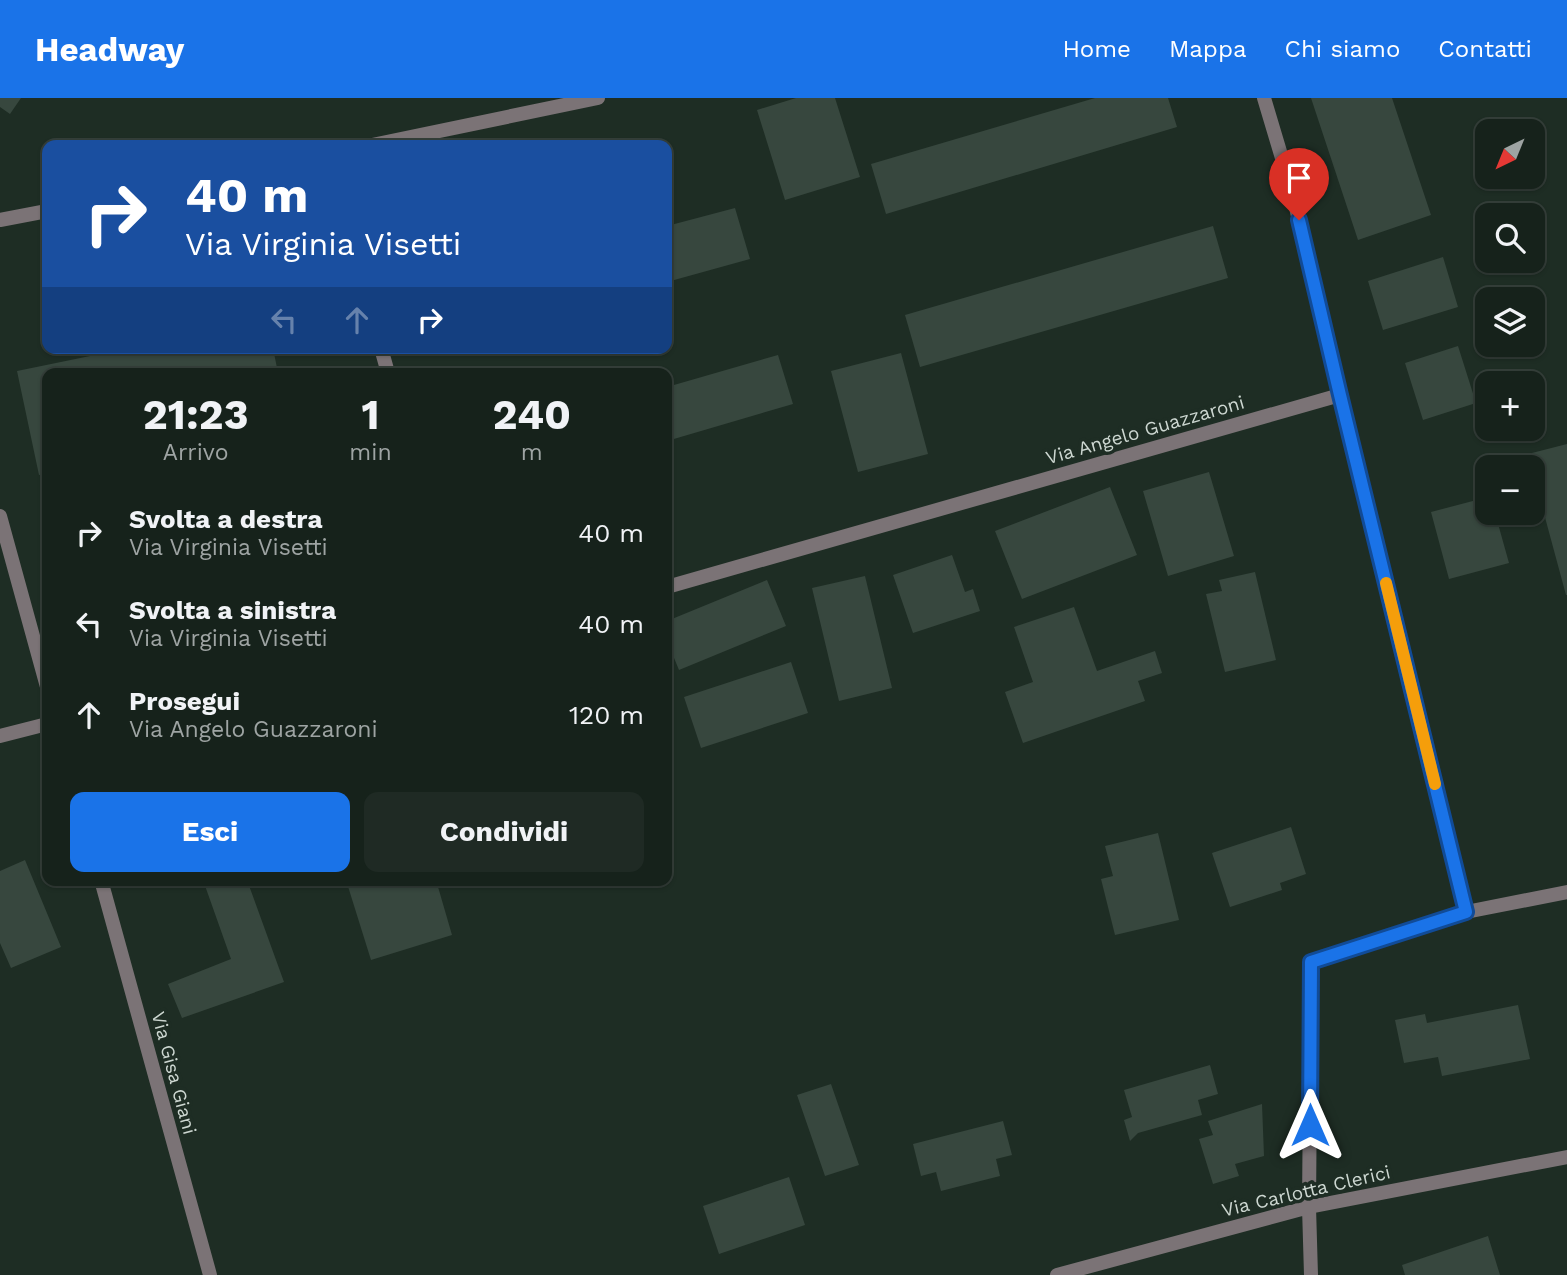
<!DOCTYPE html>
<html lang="it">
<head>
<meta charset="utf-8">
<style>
	:root { --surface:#16221b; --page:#1f2a24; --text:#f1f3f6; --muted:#9ea4a3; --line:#353f3a; --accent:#1a73e8 }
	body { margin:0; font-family:"Work Sans",sans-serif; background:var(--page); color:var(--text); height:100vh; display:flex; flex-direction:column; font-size:26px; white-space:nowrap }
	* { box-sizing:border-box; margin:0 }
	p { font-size:23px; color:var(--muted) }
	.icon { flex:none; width:38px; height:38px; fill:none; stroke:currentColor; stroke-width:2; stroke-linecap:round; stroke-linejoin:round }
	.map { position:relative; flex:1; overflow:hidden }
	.details { position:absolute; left:42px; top:270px; width:630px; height:518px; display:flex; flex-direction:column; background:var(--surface); border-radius:14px; box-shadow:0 2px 5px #0004,0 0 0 2px var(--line) }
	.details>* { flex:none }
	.top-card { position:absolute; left:42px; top:42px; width:630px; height:214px; border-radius:14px; box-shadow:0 2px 5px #0004,0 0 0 2px var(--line); background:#1a4fa0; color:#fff; overflow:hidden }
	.needle { width:46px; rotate:223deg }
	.buttons { position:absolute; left:1475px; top:21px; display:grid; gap:14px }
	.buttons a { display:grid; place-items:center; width:70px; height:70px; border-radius:14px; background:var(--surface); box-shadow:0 2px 5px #0004,0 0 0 2px var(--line); font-size:35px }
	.pin { position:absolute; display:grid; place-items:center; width:60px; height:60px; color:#fff; margin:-72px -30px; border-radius:50% 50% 50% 0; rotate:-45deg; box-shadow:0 0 7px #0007 }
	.pin .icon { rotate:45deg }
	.me { position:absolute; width:77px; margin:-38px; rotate:0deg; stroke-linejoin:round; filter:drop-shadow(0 0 5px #0008) }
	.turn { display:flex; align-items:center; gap:24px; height:147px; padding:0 28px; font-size:32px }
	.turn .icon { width:91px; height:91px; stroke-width:2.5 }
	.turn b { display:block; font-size:49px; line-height:60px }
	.lanes { display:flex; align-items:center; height:66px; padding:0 28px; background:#0003; justify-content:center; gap:35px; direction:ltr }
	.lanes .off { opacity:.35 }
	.eta { display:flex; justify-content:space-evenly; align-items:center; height:119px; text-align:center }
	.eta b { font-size:42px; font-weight:700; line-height:49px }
	.primary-button { display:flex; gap:14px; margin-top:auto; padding:14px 28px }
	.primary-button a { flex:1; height:80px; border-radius:14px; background:var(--accent); color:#fff; font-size:28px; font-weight:700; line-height:80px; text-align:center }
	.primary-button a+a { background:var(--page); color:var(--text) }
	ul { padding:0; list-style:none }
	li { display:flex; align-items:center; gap:21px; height:91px; padding:0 28px }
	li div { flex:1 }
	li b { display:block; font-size:26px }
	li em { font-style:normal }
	header { display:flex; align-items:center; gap:42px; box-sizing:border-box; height:98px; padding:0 35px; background:var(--accent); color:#fff }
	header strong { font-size:33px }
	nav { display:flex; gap:38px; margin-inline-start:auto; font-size:24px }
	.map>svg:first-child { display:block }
	.building { fill:#37473e }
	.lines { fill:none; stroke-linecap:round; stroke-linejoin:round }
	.street { stroke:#7b7376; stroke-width:14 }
	.route-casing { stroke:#114b97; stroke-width:18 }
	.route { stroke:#1a73e8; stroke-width:12 }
	.slow { stroke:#f59e0b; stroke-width:12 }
	.labels { text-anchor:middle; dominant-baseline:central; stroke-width:7; stroke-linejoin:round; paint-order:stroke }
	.street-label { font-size:19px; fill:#cdd7d1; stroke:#1e2d24 }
</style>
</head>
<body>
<header>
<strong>Headway</strong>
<nav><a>Home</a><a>Mappa</a><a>Chi siamo</a><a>Contatti</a></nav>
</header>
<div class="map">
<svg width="1567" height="1177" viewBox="0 0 1567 1177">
	<rect width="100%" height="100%" fill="#1e2d24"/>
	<!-- building -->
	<path class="building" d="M0 0H21L10 16 0 9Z
		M796 0H835L860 79 785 102 757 12Z
		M1095 0H1168L1177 29 886 116 871 66Z
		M1311 0H1392L1431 117 1358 142Z
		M735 110 750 161 667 184V128Z
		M1213 128 1228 180 920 269 905 217Z
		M1443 159 1458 209 1383 232 1368 183Z
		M1458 248 1476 305 1423 322 1405 265Z
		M129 250H273L278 275H47V376L39 377 17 273Z
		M901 255 928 356 858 374 831 273Z
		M778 257 793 306 667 343V289Z
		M1567 346V497H1566L1533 375V369H1531L1528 356Z
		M1209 374 1234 458 1168 478 1143 393Z
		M1110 389 1137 457 1022 501 995 433Z
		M1488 399V415H1495L1509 465 1449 481 1431 414Z
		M952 457 965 494 973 491 980 513 913 535 893 477Z
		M1255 474 1276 562 1225 574 1206 496 1222 493 1219 482Z
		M865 478 892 590 839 603 812 490Z
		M767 482 786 528 679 572 667 543V523Z
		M1074 509 1097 573 1155 553 1162 575 1138 583 1145 603 1023 645 1005 594 1033 584 1014 529Z
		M791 564 808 615 701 650 684 599Z
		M1291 729 1306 776 1280 785 1282 792 1230 809 1212 755Z
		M1158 735 1179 822 1115 837 1101 781 1113 778 1105 748Z
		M25 762 61 849 11 870 0 845V773Z
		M203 782H247L284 884 182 920 168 886 231 861Z
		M346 782H436L452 837 371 862Z
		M1518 907 1530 961 1442 978 1438 959 1404 965 1395 922 1425 916 1427 925Z
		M1210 967 1218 996 1198 1002 1202 1017 1138 1035 1130 1043 1124 1022 1132 1019 1124 992Z
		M831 986 859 1067 825 1078 797 997Z
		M1262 1006 1264 1058 1235 1066 1239 1078 1213 1086 1199 1041 1213 1037 1208 1023Z
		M1003 1023 1012 1057 996 1061 1000 1078 941 1093 936 1074 921 1078 913 1046Z
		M789 1079 805 1127 719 1156 703 1108Z
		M1488 1138 1500 1177H1405L1402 1167Z"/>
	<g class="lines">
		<!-- street -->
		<path class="street" d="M1264 0 1293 97 1340 297 1466 814 1311 864 1309 1109 1311 1177
			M372 47 598 0
			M0 122 47 113
			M381 250 388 275
			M0 418 47 589
			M667 489 1340 297
			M0 638 47 626
			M101 782 210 1177
			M1466 814 1567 794
			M1057 1177 1309 1109 1567 1059"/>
	</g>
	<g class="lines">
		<!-- route casing -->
		<g class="route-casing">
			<path id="route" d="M1299 122 1340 297 1466 814 1311 864 1310 1027"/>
		</g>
		<!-- route -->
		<use href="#route" class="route"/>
		<!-- slow -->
		<path class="slow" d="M1386 485 1435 686"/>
	</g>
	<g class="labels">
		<!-- street labels -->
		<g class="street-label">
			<text transform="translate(1145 332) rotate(-16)">Via Angelo Guazzaroni</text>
			<text transform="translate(174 975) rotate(75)">Via Gisa Giani</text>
			<text transform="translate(1306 1093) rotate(-13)">Via Carlotta Clerici</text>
		</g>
	</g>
</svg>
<div class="buttons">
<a><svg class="needle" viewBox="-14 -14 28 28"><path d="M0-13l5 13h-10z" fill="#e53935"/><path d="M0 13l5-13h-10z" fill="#9ea4a3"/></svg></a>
<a><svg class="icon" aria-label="search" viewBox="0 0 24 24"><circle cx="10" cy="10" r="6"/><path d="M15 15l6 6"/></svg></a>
<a><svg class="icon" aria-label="layers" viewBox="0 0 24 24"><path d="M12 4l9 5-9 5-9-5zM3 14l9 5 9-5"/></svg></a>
<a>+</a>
<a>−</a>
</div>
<div class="pin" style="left:1299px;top:122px;background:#d93025"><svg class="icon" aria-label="arrive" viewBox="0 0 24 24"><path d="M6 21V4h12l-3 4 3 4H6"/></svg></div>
<svg class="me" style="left:1310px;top:1027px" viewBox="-20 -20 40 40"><path d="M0-17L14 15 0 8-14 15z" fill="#1a73e8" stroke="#fff" stroke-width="4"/></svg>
<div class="top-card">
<div class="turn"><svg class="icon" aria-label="right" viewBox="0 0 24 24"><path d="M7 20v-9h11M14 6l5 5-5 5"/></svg><div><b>40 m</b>Via Virginia Visetti</div></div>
<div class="lanes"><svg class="icon off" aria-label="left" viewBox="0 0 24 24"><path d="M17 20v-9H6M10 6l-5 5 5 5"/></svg><svg class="icon off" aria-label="ahead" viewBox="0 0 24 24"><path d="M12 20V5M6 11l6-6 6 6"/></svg><svg class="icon" aria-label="right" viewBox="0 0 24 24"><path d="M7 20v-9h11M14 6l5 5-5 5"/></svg></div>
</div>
<section class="details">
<div class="eta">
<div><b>21:23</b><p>Arrivo</p></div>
<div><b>1</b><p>min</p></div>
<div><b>240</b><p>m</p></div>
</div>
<ul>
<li><svg class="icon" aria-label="right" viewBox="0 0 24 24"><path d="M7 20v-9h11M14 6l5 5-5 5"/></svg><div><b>Svolta a destra</b><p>Via Virginia Visetti</p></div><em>40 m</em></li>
<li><svg class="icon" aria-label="left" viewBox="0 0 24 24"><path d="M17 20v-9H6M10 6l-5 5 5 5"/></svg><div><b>Svolta a sinistra</b><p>Via Virginia Visetti</p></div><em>40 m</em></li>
<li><svg class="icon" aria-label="ahead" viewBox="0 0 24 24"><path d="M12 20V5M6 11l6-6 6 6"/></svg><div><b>Prosegui</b><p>Via Angelo Guazzaroni</p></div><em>120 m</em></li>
</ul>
<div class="primary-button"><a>Esci</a><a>Condividi</a></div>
</section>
</div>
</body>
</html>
